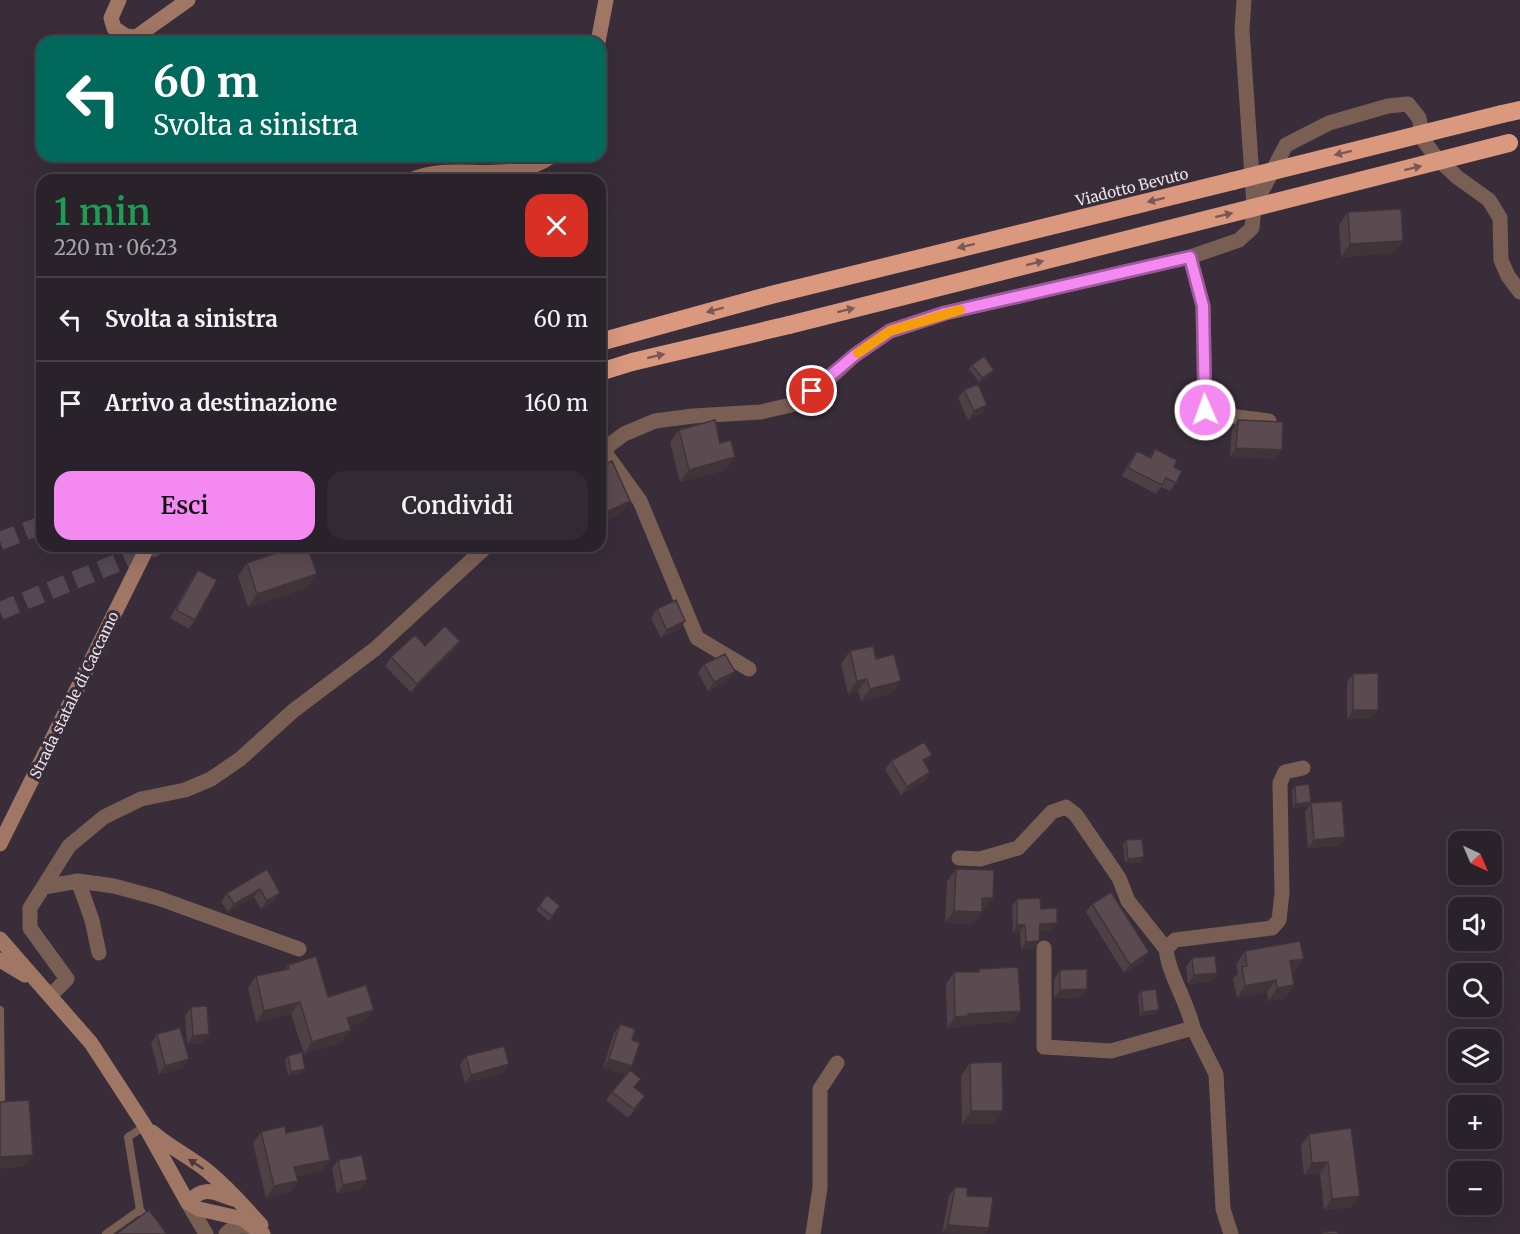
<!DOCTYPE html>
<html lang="it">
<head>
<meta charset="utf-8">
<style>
	:root { --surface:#2a222b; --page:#322a33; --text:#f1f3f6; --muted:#a5a4a9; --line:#463f47; --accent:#f389f1 }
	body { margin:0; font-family:Merriweather,serif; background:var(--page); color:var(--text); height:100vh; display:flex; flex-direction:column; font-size:22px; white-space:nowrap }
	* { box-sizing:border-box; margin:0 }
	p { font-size:20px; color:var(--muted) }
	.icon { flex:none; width:33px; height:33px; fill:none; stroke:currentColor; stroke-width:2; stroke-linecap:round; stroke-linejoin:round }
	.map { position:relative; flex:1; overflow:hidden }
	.sheet { position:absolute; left:36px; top:174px; width:570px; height:378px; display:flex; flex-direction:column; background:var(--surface); border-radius:18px; box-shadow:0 6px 24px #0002,0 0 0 2px var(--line) }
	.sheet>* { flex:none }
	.guide { position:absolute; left:36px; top:36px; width:570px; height:126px; border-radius:18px; box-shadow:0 6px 24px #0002,0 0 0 2px var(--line); background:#00695c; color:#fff; overflow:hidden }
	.needle { width:39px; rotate:136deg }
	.fabs { position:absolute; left:1448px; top:831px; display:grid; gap:12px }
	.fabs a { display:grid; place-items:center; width:54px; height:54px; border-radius:12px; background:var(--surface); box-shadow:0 6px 24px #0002,0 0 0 2px var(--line); font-size:30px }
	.pin { position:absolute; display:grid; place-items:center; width:51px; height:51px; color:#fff; margin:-26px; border:3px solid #fff; border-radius:50%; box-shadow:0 2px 6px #0007 }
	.me { position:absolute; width:66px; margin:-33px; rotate:358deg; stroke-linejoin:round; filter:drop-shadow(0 0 4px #0008) }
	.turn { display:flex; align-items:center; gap:21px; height:126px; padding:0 18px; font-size:27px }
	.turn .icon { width:78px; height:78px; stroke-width:2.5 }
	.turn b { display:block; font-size:42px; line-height:51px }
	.round { display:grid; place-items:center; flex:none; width:63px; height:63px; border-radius:18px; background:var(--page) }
	.head { display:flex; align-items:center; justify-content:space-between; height:102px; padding:0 18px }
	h1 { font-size:36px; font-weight:600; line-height:45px; color:#1e9e55 }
	.button { display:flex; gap:12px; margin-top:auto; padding:12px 18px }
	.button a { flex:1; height:69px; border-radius:18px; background:var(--accent); color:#111; font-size:24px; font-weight:600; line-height:69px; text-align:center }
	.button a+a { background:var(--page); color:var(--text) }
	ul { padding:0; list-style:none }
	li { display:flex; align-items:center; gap:18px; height:84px; padding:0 18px; border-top:2px solid var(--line) }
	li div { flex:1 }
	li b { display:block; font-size:22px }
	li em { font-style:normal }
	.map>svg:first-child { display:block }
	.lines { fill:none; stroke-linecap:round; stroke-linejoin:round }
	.highway-tunnel { stroke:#534854; stroke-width:18; stroke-dasharray:18 9; stroke-linecap:butt }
	.lane { stroke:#795e53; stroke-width:8 }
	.street { stroke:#795e53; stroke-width:15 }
	.secondary { stroke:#a07665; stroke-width:15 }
	.highway { stroke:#da997e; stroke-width:18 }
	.highway-bridge { stroke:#da997e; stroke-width:18 }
	.wall { fill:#4f4046 }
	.shaded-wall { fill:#403439 }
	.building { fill:#5c4a51; stroke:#403439; stroke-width:1.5 }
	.oneway { fill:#795855 }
	.oneway2 { fill:#483840 }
	.route-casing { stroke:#9e599d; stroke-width:15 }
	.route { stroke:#f389f1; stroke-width:10 }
	.slow { stroke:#f59e0b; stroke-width:10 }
	.labels { text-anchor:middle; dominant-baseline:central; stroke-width:6; stroke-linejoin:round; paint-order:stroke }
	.street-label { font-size:15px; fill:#e9e2ea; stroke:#382d39 }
</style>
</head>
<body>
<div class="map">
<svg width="1520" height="1234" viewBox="0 0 1520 1234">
	<rect width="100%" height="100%" fill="#382d39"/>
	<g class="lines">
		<!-- highway-tunnel -->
		<path class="highway-tunnel" d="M0 541 42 525
			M0 611 158 546"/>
		<!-- lane -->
		<path class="lane" d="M0 1010 1 1099
			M145 1126 128 1137 140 1210 157 1234
			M106 1234 140 1210"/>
		<!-- street -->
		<path class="street" d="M1254 206 1286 145 1329 123 1388 106 1408 104 1419 118 1424 141 1435 156 1457 177 1489 200 1500 218 1501 260 1508 276 1520 292
			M1190 257 1203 306 1205 410 1213 414 1269 421
			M603 450 640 501 697 638 749 669
			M600 452 624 434 655 421 693 416 761 412 795 404 829 379 855 355 890 331 945 313 1190 257 1239 240 1252 228 1254 206 1242 30 1244 0
			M959 858 980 859 1018 848 1052 812 1066 807 1076 815 1119 878 1128 901 1166 949
			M78 881 92 920 99 953
			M44 887 78 881 114 886 158 898 299 949
			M1044 948V1047L1111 1051 1193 1028 1216 1074 1223 1209 1231 1234
			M51 995 67 979 30 928V908L69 846 104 817 141 799 185 790 211 779 240 759 293 711 375 649 487 546
			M1193 1028C1187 1000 1169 976 1166 949L1175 940 1272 928 1279 920 1282 893 1280 783 1285 772 1303 768
			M188 1203 206 1234
			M226 1234C235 1224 246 1224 258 1230
			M813 1234 820 1188V1089L837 1063"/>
		<!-- secondary -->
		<path class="secondary" d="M119 0 111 18 114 28 126 36 136 37 188 0
			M598 42 606 0
			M411 180C458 160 504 188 552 156
			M0 844 148 546
			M0 939 91 1043 145 1126 188 1203 199 1209 243 1219 263 1234
			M0 960 25 975
			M152 1132C168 1146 188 1156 205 1169 225 1185 243 1205 261 1225
			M188 1203C203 1185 213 1192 233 1199"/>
		<!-- highway -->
		<path class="highway" d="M1502 114 1520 110
			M600 342 771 295 1233 181
			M600 372 632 362 789 325"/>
		<!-- highway-bridge -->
		<path class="highway-bridge" d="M1233 181 1502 114
			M789 325 1509 143"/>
	</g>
	<!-- wall -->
	<path class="wall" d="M1348 212 1403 241 1394 253 1341 257 1339 225Z
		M972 365 994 370 991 374 979 382 969 369Z
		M964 390 987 405 981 414 968 420 958 398Z
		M1238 420 1282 450 1276 459 1230 457 1232 429Z
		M679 430 720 443 735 457 726 470 680 482 670 442Z
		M1155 449 1174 467 1176 483 1170 491 1161 487 1156 494 1122 476 1131 459 1137 451 1149 457Z
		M247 563 308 587 248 607 238 576Z
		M198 570 195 620 189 629 170 618 192 578Z
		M657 609 685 621 680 629 661 638 651 618Z
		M460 641 454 650 411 692 385 666 391 657 425 646Z
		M850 651 876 659 892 693 861 701 858 691 848 694 841 664Z
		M704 664 735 672 729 680 708 691 698 673Z
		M1353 674 1378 710 1372 718 1347 719V682Z
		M891 761 926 764 930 772 925 781 901 795 885 770Z
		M1295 786 1311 802 1308 806 1293 808 1292 790Z
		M1311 803 1345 837 1339 846 1308 848 1305 812Z
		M1126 840 1141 862 1125 863 1123 844Z
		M267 869 274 901 261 909 254 897 228 912 221 902 227 893Z
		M956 869 993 898 984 911H982L973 924 945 923 947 881Z
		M547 895 560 906 549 921 536 910Z
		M1017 899 1041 909 1052 930 1040 931 1034 948 1021 949 1020 931 1013 932 1012 906Z
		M1092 904 1143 961 1124 973 1086 912Z
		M1245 951 1295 971 1292 972 1294 985 1285 998 1268 1001 1267 992 1237 998 1233 979 1238 973 1236 964Z
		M1192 958 1217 973 1211 982 1188 984 1186 967Z
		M288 965 328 997 374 1010 365 1021 350 1026 342 1042 304 1054 291 1014 256 1022 248 988 256 976 285 970Z
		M979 969 1013 1022 961 1025 960 1028H947L946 984 954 972H977Z
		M1060 970 1087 989 1081 997 1054 998V979Z
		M1141 991 1156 1014 1140 1016 1138 995Z
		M191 1007 209 1034 203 1043 187 1044 185 1016Z
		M620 1024 632 1040V1066L626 1075 603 1068 614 1033Z
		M157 1034 183 1068 159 1074 151 1043Z
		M288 1056 302 1073 288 1076 285 1060Z
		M466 1056 503 1073 465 1083 460 1065Z
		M970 1063 1003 1111 994 1124H962L961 1076Z
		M634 1088 639 1105 628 1118 606 1100 612 1092Z
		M1351 1128 1352 1207 1324 1210 1320 1173 1304 1175 1301 1146 1309 1134Z
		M261 1132 286 1133 322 1171 297 1176 298 1181 290 1192 266 1198 253 1143Z
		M338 1160 361 1189 337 1194 332 1168Z
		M955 1187 967 1196 989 1228 985 1234 942 1233 949 1196Z"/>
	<!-- shaded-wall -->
	<path class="shaded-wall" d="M1403 241 1394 253 1341 257 1350 244Z
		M994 370 991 374 979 382 982 378Z
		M987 405 981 414 968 420 974 411Z
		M1236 448 1282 450 1276 459 1230 457Z
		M735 457 726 470 680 482 689 470Z
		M630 501 621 514 600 524V515Z
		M317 574 308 587 248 607 257 594Z
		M685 621 680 629 661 638 667 630Z
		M460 641 454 650 411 692 417 684Z
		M735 672 729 680 708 691 714 682Z
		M867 679 858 691 848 694 857 681Z
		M901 681 892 693 861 701 870 689Z
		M1353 710H1378L1372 718 1347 719Z
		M932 755 926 764 917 769 923 760Z
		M930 772 925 781 901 795 907 787Z
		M1311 802 1308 806 1293 808 1296 804Z
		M1345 837 1339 846 1308 848 1314 840Z
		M1144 857 1141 862 1125 863 1128 859Z
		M260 889 254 897 228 912 234 904Z
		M280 893 274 901 261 909 267 901Z
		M982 898H993L984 911H974Z
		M954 911 982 912 973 924 945 923Z
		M1057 923 1052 930 1035 931 1040 924Z
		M1017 925H1025L1020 931 1013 932Z
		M1039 941 1034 948 1021 949 1026 942Z
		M1149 952 1143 961 1124 973 1130 965Z
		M1304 959 1295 971 1281 974 1290 961Z
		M1217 973 1211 982 1188 984 1194 975Z
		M1276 980 1267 992 1237 998 1245 986Z
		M1294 985 1285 998 1268 1001 1277 988Z
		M1087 989 1081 997 1054 998 1060 990Z
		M300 1002 291 1014 256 1022 264 1011Z
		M374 1010 365 1021 339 1030 347 1018Z
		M1159 1010 1156 1014 1140 1016 1143 1012Z
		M1021 1011 1013 1022 961 1025 960 1028H947L955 1017 968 1014Z
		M351 1030 342 1042 304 1054 312 1042Z
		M209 1034 203 1043 187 1044 193 1036Z
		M189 1059 183 1068 159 1074 165 1066Z
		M609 1059 632 1066 626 1075 603 1068Z
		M509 1064 503 1073 465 1083 471 1075Z
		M305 1069 302 1073 288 1076 291 1072Z
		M971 1111H1003L994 1124H962Z
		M33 1155 24 1167 0 1169V1157Z
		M330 1160 322 1171 286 1178 294 1167Z
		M1328 1162 1320 1173 1304 1175 1312 1163Z
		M367 1180 361 1189 337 1194 343 1185Z
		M298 1181 290 1192 266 1198 274 1186Z
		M1360 1196 1352 1207 1324 1210 1332 1199Z
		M948 1225 989 1228 985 1234 942 1233Z"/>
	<!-- building -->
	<path class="building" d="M1401 209 1403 241 1350 244 1348 212Z
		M984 356 994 370 982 378 972 365Z
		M978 384 987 405 974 411 964 390Z
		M715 420 720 443 731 440 735 457 689 470 679 430Z
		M1238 420 1283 422 1282 450 1236 448Z
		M1155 449 1177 460 1174 467 1182 471 1176 483 1166 478 1162 485 1128 468 1137 451 1151 458Z
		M612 461 630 501 600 515V466Z
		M297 546H307L317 574 257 594 247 563Z
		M198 570 217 580 195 620 176 610Z
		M676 600 685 621 667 630 657 609Z
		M445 626 460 641 417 684 391 657 415 635 425 646Z
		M873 646 876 659 894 654 901 681 870 689 867 679 857 681 850 651Z
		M725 654 735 672 714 682 704 664Z
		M1378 673V710H1353V674Z
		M924 742 932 755 923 760 930 772 907 787 891 761Z
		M1309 784 1311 802 1296 804 1295 786Z
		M1342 801 1345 837 1314 840 1311 803Z
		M1142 839 1144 857 1128 859 1126 840Z
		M267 869 280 893 267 901 260 889 234 904 227 893Z
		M956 869 994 870 993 898H982V912L954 911Z
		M1111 892 1149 952 1130 965 1092 904Z
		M547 895 560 906 552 916 539 906Z
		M1040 898 1041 909 1057 908V923L1040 924 1039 941 1026 942 1025 925H1017V899Z
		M1300 941 1304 959 1290 961 1294 985 1277 988 1276 980 1245 986 1242 967 1247 966 1245 951Z
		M316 956 328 997 366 985 374 1010 347 1018 351 1030 312 1042 300 1002 264 1011 256 976 289 969 288 965Z
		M1215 956 1217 973 1194 975 1192 958Z
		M1018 967 1021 1011 968 1014V1016L955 1017 954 972H979V969Z
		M1087 969V989L1060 990V970Z
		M1156 989 1159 1010 1143 1012 1141 991Z
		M207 1006 209 1034 193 1036 191 1007Z
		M620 1024 635 1029 632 1040 640 1043 632 1066 609 1059Z
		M180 1028 189 1059 165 1066 157 1034Z
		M504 1046 509 1064 471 1075 466 1056Z
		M302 1052 305 1069 291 1072 288 1056Z
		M1002 1062 1003 1111H971L970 1063Z
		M630 1070 641 1079 634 1087 645 1096 634 1109 612 1092Z
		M29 1100 33 1155 0 1157V1102Z
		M323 1125 330 1160 294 1167 298 1181 274 1186 261 1132 285 1126 286 1133Z
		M1351 1128 1360 1196 1332 1199 1328 1162 1312 1163 1309 1134Z
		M362 1155 367 1180 343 1185 338 1160Z
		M955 1187 967 1188V1196L993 1197 989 1228 948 1225Z
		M149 1210 167 1234H116Z
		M1338 1231V1234H1323L1322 1232Z"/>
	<!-- one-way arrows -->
	<defs><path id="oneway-solid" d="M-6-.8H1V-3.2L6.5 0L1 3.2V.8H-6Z" transform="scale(1.5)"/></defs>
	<g class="oneway">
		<use href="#oneway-solid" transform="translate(1343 153) rotate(166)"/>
		<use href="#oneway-solid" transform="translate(1413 168) rotate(-14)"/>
		<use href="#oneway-solid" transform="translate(1156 200) rotate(166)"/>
		<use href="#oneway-solid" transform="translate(1224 215) rotate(-14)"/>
		<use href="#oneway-solid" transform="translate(966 246) rotate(166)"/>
		<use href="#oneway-solid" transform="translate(1035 263) rotate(-14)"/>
		<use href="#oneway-solid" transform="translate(715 310) rotate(165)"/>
		<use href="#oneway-solid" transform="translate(846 310) rotate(-14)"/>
		<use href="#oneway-solid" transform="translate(656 356) rotate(-13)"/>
	</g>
	<use class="oneway2" href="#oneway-solid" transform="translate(196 1164) rotate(-147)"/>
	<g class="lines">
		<!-- route casing -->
		<g class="route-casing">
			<path id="route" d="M812 391 855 355 890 331 945 313 1190 257 1203 306 1205 410"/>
		</g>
		<!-- route -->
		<use href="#route" class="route"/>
		<!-- slow -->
		<path class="slow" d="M858 353 890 331 960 310"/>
	</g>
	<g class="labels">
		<!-- street labels -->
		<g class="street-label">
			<text transform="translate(1132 187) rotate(-14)">Viadotto Bevuto</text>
			<text transform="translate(74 695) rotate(-64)">Strada statale di Caccamo</text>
		</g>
	</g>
</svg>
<div class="fabs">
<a><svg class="needle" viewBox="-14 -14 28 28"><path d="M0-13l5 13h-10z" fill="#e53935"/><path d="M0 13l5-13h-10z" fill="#a5a4a9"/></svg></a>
<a><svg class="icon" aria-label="sound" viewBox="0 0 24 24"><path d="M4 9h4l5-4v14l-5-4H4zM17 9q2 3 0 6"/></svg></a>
<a><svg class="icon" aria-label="search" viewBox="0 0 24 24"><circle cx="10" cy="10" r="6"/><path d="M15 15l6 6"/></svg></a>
<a><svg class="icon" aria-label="layers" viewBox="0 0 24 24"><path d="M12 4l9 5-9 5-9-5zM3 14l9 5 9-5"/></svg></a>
<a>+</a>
<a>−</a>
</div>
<div class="pin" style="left:812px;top:391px;background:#d93025"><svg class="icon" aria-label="arrive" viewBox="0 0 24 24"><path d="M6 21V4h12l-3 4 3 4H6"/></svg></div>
<svg class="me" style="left:1205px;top:410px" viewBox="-20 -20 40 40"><circle r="17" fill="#f389f1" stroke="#fff" stroke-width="3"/><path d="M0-11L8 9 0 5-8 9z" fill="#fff"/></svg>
<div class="guide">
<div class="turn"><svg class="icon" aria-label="left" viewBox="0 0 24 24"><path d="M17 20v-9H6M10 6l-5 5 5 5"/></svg><div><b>60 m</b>Svolta a sinistra</div></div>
</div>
<section class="sheet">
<div class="head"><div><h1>1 min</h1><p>220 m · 06:23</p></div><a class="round" style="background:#d93025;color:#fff"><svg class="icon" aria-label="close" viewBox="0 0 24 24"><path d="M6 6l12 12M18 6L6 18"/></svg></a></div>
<ul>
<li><svg class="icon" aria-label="left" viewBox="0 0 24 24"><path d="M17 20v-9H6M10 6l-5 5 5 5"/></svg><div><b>Svolta a sinistra</b></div><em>60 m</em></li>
<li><svg class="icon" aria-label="arrive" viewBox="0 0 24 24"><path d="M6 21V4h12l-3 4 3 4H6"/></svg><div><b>Arrivo a destinazione</b></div><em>160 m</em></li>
</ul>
<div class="button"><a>Esci</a><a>Condividi</a></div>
</section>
</div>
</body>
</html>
